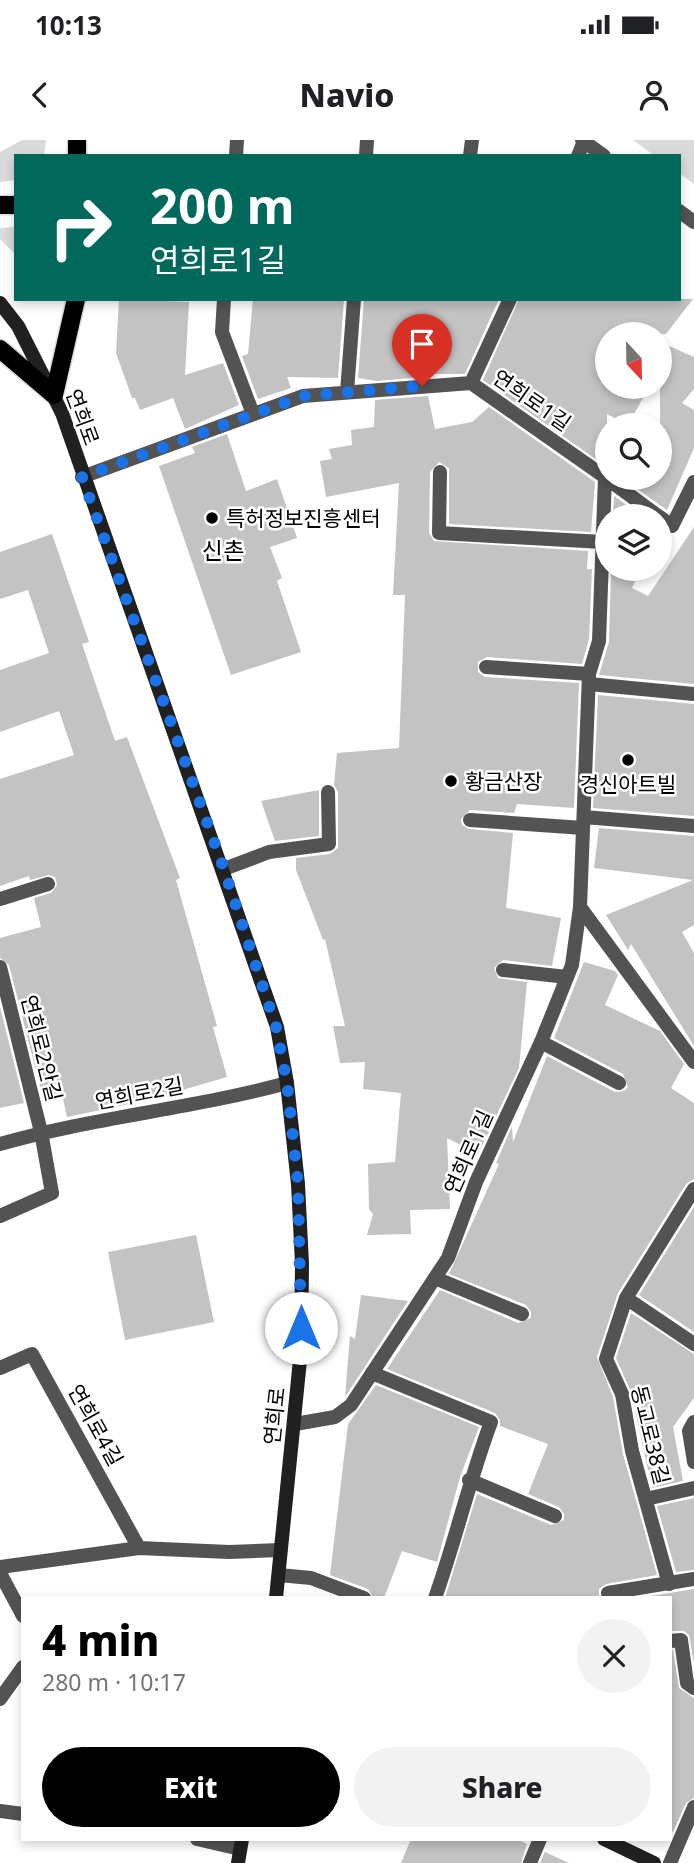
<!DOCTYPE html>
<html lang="en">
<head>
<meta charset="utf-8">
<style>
	:root { --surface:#fff; --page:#f2f2f2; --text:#202124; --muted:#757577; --accent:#000 }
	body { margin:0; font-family:"Noto Sans","Noto Sans KR",sans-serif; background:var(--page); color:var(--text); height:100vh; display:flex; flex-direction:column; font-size:26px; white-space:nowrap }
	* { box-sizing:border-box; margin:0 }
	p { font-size:23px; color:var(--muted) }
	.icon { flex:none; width:38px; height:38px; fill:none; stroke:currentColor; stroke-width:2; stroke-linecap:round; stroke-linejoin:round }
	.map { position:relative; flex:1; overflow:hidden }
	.side { position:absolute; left:21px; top:1456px; width:651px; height:245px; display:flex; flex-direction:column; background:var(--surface); border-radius:0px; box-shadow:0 4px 10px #0003 }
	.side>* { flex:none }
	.top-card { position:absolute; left:14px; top:14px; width:667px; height:147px; border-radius:0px; box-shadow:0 4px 10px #0003; background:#00695c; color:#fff; overflow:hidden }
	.needle { width:46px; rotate:158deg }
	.fabs { position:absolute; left:595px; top:182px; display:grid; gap:14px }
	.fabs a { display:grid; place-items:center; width:77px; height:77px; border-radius:50%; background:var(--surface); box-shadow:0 4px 10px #0003; font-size:35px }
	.pin { position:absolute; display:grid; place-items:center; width:60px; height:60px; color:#fff; margin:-72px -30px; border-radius:50% 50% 50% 0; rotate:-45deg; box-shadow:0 0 7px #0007 }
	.pin .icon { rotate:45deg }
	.me { position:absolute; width:77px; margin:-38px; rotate:0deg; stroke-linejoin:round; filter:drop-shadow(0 0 5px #0008) }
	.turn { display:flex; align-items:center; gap:24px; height:147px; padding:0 21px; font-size:32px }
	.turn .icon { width:91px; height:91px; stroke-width:2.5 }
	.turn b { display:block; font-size:49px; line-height:60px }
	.round { display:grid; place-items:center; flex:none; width:74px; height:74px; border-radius:37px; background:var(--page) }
	.headline { display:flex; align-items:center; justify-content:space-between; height:119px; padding:0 21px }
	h1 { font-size:42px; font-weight:800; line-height:52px; color:var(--accent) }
	.primary-button { display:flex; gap:14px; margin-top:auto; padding:14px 21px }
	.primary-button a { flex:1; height:80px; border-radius:42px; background:var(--accent); color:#fff; font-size:28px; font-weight:800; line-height:80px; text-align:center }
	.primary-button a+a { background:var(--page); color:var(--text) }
	.status { display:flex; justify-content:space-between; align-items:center; height:49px; padding:0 35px; background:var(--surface); direction:ltr }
	.status svg { height:19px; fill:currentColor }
	header { display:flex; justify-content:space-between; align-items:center; height:91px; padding:0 21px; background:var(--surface); font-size:32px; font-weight:800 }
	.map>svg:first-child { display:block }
	.green { fill:#dadada }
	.building { fill:#c3c3c3 }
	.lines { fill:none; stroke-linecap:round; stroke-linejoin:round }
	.primary-casing { stroke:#dbdbdb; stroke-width:21 }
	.lane { stroke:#535353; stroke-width:14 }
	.street { stroke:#535353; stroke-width:14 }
	.secondary { stroke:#202020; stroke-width:14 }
	.primary { stroke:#000; stroke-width:18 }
	.route { stroke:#1a73e8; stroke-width:12; stroke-dasharray:0 21.6 }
	.poi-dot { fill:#000; stroke:#fff; stroke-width:2.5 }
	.labels { text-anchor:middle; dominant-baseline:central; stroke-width:5; stroke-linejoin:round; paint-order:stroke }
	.street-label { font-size:21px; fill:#000; stroke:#fff }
	.poi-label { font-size:21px; fill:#000; stroke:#fff; text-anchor:start }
	.neighbourhood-label { font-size:23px; fill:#000; stroke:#fff }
</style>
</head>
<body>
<div class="status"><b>10:13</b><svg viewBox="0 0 49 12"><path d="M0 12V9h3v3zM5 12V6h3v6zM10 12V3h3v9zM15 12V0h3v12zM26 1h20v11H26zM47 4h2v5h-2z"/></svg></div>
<header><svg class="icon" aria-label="back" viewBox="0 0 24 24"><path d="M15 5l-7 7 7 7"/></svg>Navio<svg class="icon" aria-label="person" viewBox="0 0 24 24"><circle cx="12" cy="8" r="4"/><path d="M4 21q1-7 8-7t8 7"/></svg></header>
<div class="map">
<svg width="694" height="1723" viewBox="0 0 694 1723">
	<rect width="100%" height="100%" fill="#fff"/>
	<!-- green -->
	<path class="green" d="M22 0H46L44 16H16V40L0 42V12Z
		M633 0H694V44L679 33V16H655Z
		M16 87V115L0 99V88Z"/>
	<!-- building -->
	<path class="building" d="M119 159 189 162 185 235 223 223 239 265 185 289 173 258 140 270 135 258H132L116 213Z
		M253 159H344L338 238 287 237 291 248 258 259 242 216 248 214Z
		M364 159H499L465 234H423L424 237 376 241 358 238Z
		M519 159H693L666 194H607V247H649L628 285 607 274V327L483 240Z
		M660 202 694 217V249L682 263 694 270V308L667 370 622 338H660Z
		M428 256 435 289 472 282 489 267 595 342 591 392 449 384V328L439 322 430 332 429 393 434 401 588 411 587 429H592L589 499 582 524 487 517 478 522V532L485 537 579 543 574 668 517 664 514 673 470 670 461 679 462 685 469 689 513 693 506 768 561 778 552 826 503 820 494 828 498 838 527 842 519 928 478 1014 447 998 450 1069 410 1070 411 1094 367 1095 373 1074 369 1069 368 1024 395 1022 401 953 363 949 365 922 340 923 333 886H345L325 799 323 800 296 730V718L330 714 338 708V652L334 645 337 613 399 608 405 455H393L399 343 326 357 320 321 332 319 329 309 352 305 351 290 374 287 375 260Z
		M227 294 246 351 277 339 297 398 270 407 282 438 277 441 301 512 231 535 159 326 195 313 192 307Z
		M614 356 639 374V376H613Z
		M694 387V544L599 535 609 502 611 429H641L632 448 648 456Z
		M52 394 89 502 82 504 115 601 127 597 180 738 176 740 217 886 213 887 227 937 148 960 67 977 62 954 43 958 9 825 0 818V798L41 787 34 758 51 753 57 745 55 737 49 735 30 740 29 736 0 746V639L74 615 59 571 0 592V530L49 513 28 450 0 459V412Z
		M598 555 694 564V676L593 668Z
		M319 650V696L275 701 261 661Z
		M599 688 694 696V785L682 792 694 813V906L631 804 628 810 606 775 693 740 594 728Z
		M584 822 615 831 618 835 605 865 660 891 684 924 671 948 694 963V1039L686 1044 618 1153 597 1217 613 1257 623 1314 657 1435 606 1444 599 1449V1458H445L477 1354 551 1385 564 1380V1374L559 1367 528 1354 548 1304 500 1286V1280L495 1273 387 1229 440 1150 518 1183 531 1178V1172L526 1165 449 1134 499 1024 496 1023 512 986 513 1002 547 916 615 952 624 951 628 947 623 934 554 898Z
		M0 867 24 963 0 968Z
		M694 1067V1192L639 1155Z
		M196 1095 214 1182 125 1200 108 1112Z
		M361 1155 408 1161 345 1257 350 1196 355 1199Z
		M631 1173 694 1214V1258L673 1287 683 1341 652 1348 631 1252 616 1218Z
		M376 1245 479 1287 460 1337 437 1422 402 1411 384 1458H373L368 1449 330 1435 348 1284Z
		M694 1358V1430L676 1432 657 1366Z
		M694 1449V1524L689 1495 684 1491H670V1458H639Z
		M673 1510 679 1548 694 1558V1658L686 1663 673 1692 670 1690V1511Z
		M411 1699H517L527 1704 521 1723H401Z
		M545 1712 569 1723H540Z"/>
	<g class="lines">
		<!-- primary casing -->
		<g class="primary-casing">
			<path id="primary" d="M77 0V16
				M0 65H16
				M0 209 54 255 76 159"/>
		</g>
		<!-- lane -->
		<path class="lane" d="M470 16 472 0
			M440 332 439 393 603 402
			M486 527 589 534
			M470 680 583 688
			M224 729 269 712 329 704 328 652
			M503 830 567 837
			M541 902 619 943
			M435 1138 522 1174
			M626 1158 694 1204
			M372 1233 491 1282C469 1341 456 1399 435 1458
			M694 1282 689 1291 694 1322
			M469 1340 555 1376
			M646 1359 694 1348
			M669 1444 632 1311 622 1254 606 1219 626 1158 694 1049
			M670 1501 681 1500 687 1543 694 1548
			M530 1723 540 1699
			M670 1723 694 1667"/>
		<!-- street -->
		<path class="street" d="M582 0 604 16
			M236 16 237 0
			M366 16 367 0
			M578 16 584 1
			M679 71 694 82
			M224 159 222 192 253 274
			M471 243 510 159
			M347 252 354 159
			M82 337 303 256 471 243 605 337 599 501 589 534 580 767 572 825 541 902 476 1042 448 1118 351 1265 335 1277 295 1284
			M605 337 658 376
			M660 377 672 386 694 342
			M589 544 694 554
			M584 677 694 686
			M0 759 48 744
			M580 767 694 922
			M0 827 41 992 52 1053 0 1076
			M0 1004C94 977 192 969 287 943
			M0 1228 32 1214 139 1408
			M0 1427 139 1408 229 1412 280 1410
			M0 1433 23 1476
			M279 1435 311 1438 364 1458
			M609 1458 608 1453 694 1439
			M0 1559 23 1527
			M0 1671 23 1674
			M197 1699 240 1709"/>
		<!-- secondary -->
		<path class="secondary" d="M0 163 18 186 62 273 277 887 287 943 298 1044 302 1124 301 1210 276 1458
			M604 1699 654 1723
			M238 1723 242 1699"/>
		<!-- primary -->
		<use href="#primary" class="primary"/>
	</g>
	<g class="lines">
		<!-- route -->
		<path class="route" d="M301 1188 298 1044 287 943 276 887 224 729 82 337 303 256 422 246"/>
	</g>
	<!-- markers -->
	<g class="poi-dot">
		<circle cx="212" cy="378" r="7"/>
		<circle cx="628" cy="620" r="7"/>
		<circle cx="451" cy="641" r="7"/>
	</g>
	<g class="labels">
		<!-- street labels -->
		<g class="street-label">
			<text transform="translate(532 260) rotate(35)">연희로1길</text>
			<text transform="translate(83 277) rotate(70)">연희로</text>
			<text transform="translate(42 908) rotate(76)">연희로2안길</text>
			<text transform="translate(139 953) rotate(-11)">연희로2길</text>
			<text transform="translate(468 1012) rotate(-66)">연희로1길</text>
			<text transform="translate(274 1276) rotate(-84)">연희로</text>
			<text transform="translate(96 1285) rotate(61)">연희로4길</text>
			<text transform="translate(651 1295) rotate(76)">동교로38길</text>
		</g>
		<!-- poi labels -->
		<g class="poi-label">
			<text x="226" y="378">특허정보진흥센터</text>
			<text x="465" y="641">황금산장</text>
			<text x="628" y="644" text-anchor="middle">경신아트빌</text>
		</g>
		<!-- neighbourhood labels -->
		<g class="neighbourhood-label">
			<text x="223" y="410">신촌</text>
		</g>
	</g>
</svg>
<div class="fabs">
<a><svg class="needle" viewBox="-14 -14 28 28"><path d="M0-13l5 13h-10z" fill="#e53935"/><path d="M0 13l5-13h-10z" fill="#757577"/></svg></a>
<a><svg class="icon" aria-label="search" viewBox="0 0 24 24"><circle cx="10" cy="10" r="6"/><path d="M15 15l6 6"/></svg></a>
<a><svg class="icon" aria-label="layers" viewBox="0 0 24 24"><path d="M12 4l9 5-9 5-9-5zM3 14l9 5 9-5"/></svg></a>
</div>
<div class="pin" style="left:422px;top:246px;background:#d93025"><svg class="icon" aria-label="arrive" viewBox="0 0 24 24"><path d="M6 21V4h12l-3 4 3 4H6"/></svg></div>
<svg class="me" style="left:301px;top:1188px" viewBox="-20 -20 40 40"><circle r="19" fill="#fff"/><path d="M0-13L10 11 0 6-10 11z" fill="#1a73e8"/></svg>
<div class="top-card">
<div class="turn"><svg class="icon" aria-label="right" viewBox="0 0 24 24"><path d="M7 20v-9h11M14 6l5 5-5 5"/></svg><div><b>200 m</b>연희로1길</div></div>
</div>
<section class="side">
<div class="headline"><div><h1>4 min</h1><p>280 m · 10:17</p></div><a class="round"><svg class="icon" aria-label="close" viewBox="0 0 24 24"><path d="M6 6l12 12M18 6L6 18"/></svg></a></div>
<div class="primary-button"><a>Exit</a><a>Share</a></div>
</section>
</div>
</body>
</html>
